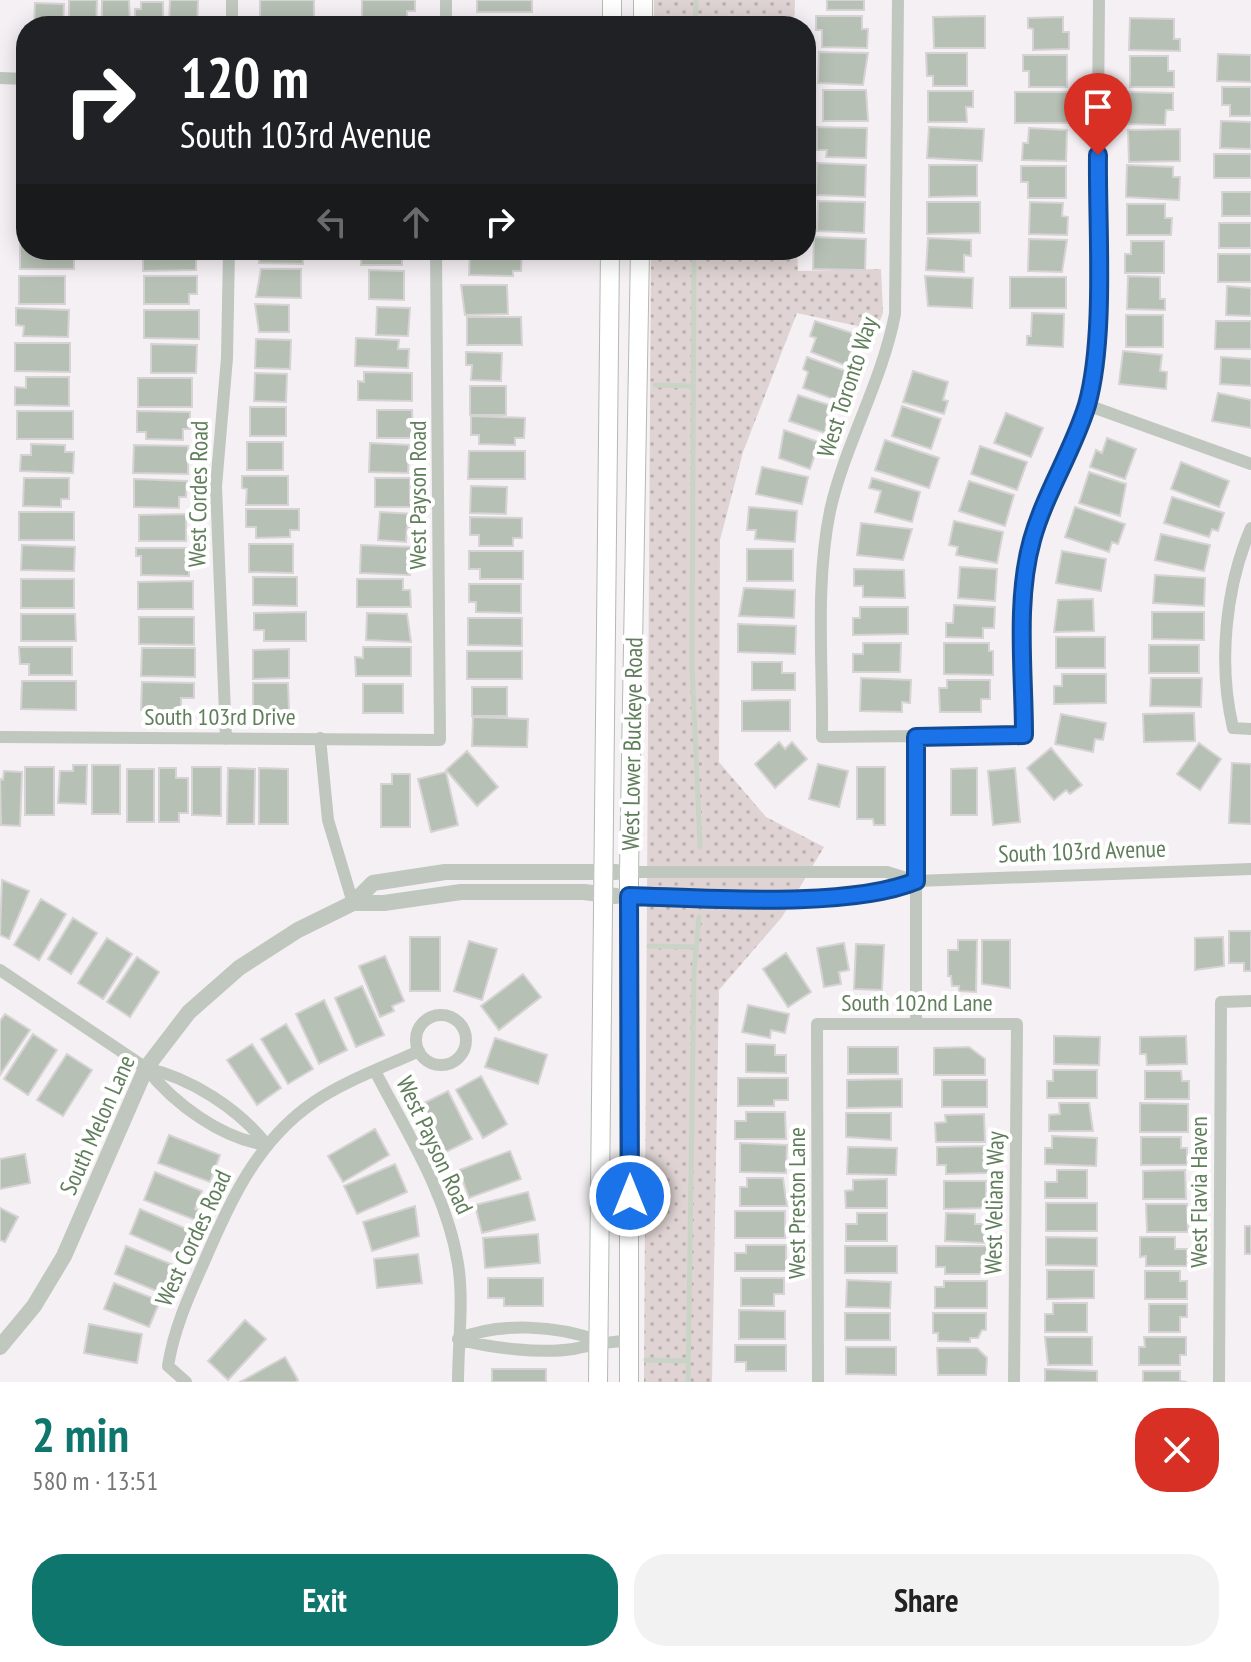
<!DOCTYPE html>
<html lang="en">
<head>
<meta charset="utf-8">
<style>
	:root { --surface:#fff; --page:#f2f2f2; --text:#222; --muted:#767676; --accent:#0f766e }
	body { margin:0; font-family:"PT Sans Narrow",sans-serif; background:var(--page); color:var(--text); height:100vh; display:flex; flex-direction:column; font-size:30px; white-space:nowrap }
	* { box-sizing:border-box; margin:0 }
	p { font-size:26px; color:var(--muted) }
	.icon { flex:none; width:44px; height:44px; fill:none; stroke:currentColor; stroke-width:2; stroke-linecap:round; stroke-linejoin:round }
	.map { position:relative; height:1382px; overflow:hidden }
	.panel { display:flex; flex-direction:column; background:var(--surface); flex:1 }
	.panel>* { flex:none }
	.guide { position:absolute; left:16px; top:16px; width:800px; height:244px; border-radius:32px; box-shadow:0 4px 20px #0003; background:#202124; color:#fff; overflow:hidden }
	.pin { position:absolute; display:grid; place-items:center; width:68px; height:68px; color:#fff; margin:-82px -34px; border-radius:50% 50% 50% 0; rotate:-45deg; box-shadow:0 0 8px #0007 }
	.pin .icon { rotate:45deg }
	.me { position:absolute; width:88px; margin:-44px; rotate:0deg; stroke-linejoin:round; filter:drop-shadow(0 0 6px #0008) }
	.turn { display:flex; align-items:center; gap:28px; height:168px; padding:0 32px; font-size:36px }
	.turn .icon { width:104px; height:104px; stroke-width:2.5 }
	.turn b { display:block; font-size:56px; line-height:68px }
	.lanes { display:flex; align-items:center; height:76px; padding:0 32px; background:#0003; justify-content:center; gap:40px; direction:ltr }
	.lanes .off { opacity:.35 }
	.round { display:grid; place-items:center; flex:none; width:84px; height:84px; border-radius:32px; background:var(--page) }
	.summary { display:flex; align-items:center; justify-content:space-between; height:136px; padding:0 32px }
	h1 { font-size:48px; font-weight:700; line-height:60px; color:var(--accent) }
	.button { display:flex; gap:16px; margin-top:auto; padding:16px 32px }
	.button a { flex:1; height:92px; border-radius:32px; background:var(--accent); color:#fff; font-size:32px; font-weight:700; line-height:92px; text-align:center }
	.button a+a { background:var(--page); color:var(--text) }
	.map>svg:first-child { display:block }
	.grass { fill:url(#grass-dots) }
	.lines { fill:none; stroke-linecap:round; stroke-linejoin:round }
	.stream { stroke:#cad4c6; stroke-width:5 }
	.building { fill:#b7c0b4; stroke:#d6d3d4; stroke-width:2 }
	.secondary-casing { stroke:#b2bcb0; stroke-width:20 }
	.minor { stroke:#bfc7be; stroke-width:12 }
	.tertiary { stroke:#bfc7be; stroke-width:16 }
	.secondary { stroke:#fff; stroke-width:18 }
	.route-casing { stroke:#114b97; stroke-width:20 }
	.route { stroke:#1a73e8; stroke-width:14 }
	.labels { text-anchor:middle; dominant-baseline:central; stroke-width:8; stroke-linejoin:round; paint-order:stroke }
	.street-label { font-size:24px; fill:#617e5c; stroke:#fff }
</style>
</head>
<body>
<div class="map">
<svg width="1251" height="1382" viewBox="0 0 1251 1382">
	<defs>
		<pattern id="grass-dots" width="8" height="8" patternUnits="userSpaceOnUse" patternTransform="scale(2)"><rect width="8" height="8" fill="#dfd3d3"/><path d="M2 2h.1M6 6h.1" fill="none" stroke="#b8b0ae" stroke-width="1.8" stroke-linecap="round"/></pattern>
	</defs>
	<rect width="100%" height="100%" fill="#f5f0f3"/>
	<!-- grass -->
	<path class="grass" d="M654 0H795L794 26H654Z
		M651 250H797L798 271 881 269 883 313 876 330 797 313 743 452 720 540 719 762 766 817 824 847 782 917 719 990 712 1382H644Z"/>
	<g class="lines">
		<!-- stream -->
		<path class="stream" d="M695 26 696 0
			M694 250 692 665 700 847
			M655 385 693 386
			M649 946 696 947
			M646 1360 688 1361
			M688 1382 694 971 699 917"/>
	</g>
	<!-- building -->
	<path class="building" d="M69 0H97L96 26H69Z
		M102 0H129L130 26H102Z
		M170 0H198L197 26H169Z
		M260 0H314V21H260Z
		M362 0H415V11H407V21H362Z
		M477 0H532V12H477Z
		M827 0H864V10H827Z
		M141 2H163V26H135V9H141Z
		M35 3 64 4 63 26H34Z
		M816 16H862V29H868L867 48 822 47V30H816Z
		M985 16V48H934L933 17Z
		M479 17H524V26H479Z
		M1063 17V32H1069V49L1033 50V29L1028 28V18Z
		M1130 18 1174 19V39H1180V51L1129 50Z
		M819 52 868 53 863 85 818 83Z
		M926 53H967V86H933V76H927Z
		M1218 54 1251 55V82L1217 81Z
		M1023 55H1067V87H1029V71H1023Z
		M1130 56H1168V71H1174V87H1130Z
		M1222 87H1251V116H1230V105H1222Z
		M823 90H866L868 121H823Z
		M928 91H973V107H966L967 122H928Z
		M1015 92H1068V123H1015Z
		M1128 92 1173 93V110H1166L1165 125 1127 124Z
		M1221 121 1251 122V149L1220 148Z
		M817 127 867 128 866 158 826 157 827 150H817Z
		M929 127 984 129 982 161 927 158Z
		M1029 128 1067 130 1066 161 1022 160 1023 143H1028Z
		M1180 129V161L1129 162 1128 130Z
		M1214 154H1251V178H1214Z
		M817 163 866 165 865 197 816 195Z
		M929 165H977V196L929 197Z
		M1127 165 1173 167V177H1180L1179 200 1126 197Z
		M1021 166H1066V198H1028V182H1021Z
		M1222 192H1251V216H1222Z
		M818 201 865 202 864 233 817 231Z
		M927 202H980V233L927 234Z
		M1030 202 1063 203 1062 216 1068 217 1067 235 1029 234Z
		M1127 204H1165V218H1172L1171 235H1127Z
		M1219 223H1251V248H1219Z
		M814 237 866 239 865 270 813 269Z
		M928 238 971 240V256L964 255V272L926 270Z
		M1029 239 1067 240 1062 272 1028 271Z
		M20 241H26V250H74V269H20Z
		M1131 241H1164V273H1125V254H1131Z
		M143 250H196V270L143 271Z
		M259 250H303V264L259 263Z
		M361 250H402V265H361Z
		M470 250 522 251 521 271H513V276L469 275Z
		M1218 254H1251V282H1218Z
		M261 269H301V298L256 297Z
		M369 270 404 271V300L369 299Z
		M19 276H65V304H19Z
		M144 276H197V294H189V304H144Z
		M925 276 973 278 972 308 928 306Z
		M1128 276 1160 277V299H1165V310L1127 309Z
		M1010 277H1066V308H1010Z
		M461 285H507L508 314 465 315Z
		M1227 286 1251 288V316L1226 315Z
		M255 304 289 305V332H259Z
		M377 307 410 308 408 336 376 335Z
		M16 308 69 310 68 337 23 336 24 326 16 325Z
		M144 310H199V339L144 338Z
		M1032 313 1064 314 1063 347 1027 345V336H1031Z
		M1126 315H1163V347H1126Z
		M467 317H521L522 345H467Z
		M815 321 855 334 847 366 811 352 816 338 810 336Z
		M1216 321H1251V349H1215Z
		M356 338 399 340 398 349H409L408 368 355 366Z
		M256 339 291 340 290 369 255 368Z
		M15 343H70V372L15 371Z
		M151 344 197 345 196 373H151Z
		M1123 351 1162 355 1160 371 1167 372 1166 389 1119 384Z
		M466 352 502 353 501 381 471 380 472 365H466Z
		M807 357 846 371 836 400 803 388 808 372 803 369Z
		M1221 357 1251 359V386L1220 384Z
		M913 371 948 382 943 400 948 401 944 414 903 402Z
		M364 372 412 373V401L358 400V381L364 382Z
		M255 373 287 374 286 402 254 401Z
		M26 377H69V406L15 405V387L26 388Z
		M138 378H192V407H138Z
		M470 386H506V415H470Z
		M1218 393 1251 400V428L1212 421Z
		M798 395 829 405 825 433 789 421Z
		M902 406 941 419 931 449 892 436Z
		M250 407H286V436H250Z
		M377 410H412L413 438H377Z
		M17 411H73V439H17Z
		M137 411 190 412V429H183V440L146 439V432H137Z
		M1006 413 1043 428 1031 457 994 443Z
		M471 416 525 418 524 438H515V445L479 444V435H471Z
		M784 430 819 442 810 469 779 458Z
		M1107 438 1136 449 1125 479 1090 467 1096 450 1102 453Z
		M885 440 939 458 929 488 875 470Z
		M247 442H283V470H247Z
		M370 443 409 445 408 473 369 472Z
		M31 444 65 445V452H74L73 473 20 471 21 455H31Z
		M134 445 188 446V474L133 473Z
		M980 446 1027 462 1017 490 971 474Z
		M469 451H525V479H468Z
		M1181 462 1229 481 1219 507 1171 489Z
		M762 467 808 477 802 504 756 494Z
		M1089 472 1126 484 1120 516 1079 503Z
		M242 476H288V505H246L247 489 242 488Z
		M24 478H69V499H61V507L23 506Z
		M375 478H410V503H419V507H375Z
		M872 478 920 492 912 522 875 512 881 491 869 488Z
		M134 479 187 481 186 497H179V508L134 507Z
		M969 481 1014 495 1005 526 959 511Z
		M471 486 507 487 506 514 470 513Z
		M1172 497 1224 513 1218 531 1212 529 1209 537 1164 523Z
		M749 507 797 511 795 542 755 539 756 530H747Z
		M1075 507 1125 524 1118 544 1112 542 1109 552 1065 537Z
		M246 509H299V530H290V537L256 538V527H246Z
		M19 512H74V540H19Z
		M380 512 415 514 414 527H407L406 542 378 540Z
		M186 514V541H139V515Z
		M470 517 522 518V538H513V546H479V535H470Z
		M954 521 1003 532 997 563 956 555 958 547 949 545Z
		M861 523 912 529 903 560 857 555Z
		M1161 534 1210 545 1204 571 1155 560Z
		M249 544H293V573L249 572Z
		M22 545 75 547 74 571 21 570Z
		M361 545 411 547 410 575 360 573Z
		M136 548H189V576L141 575V556H136Z
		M747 549H793V581H747Z
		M469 551H523V579H480V569H469Z
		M1062 551 1106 559 1101 591 1056 583Z
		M960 567 997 569 995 601 958 598Z
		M854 569 904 570 905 598 863 597V586H854Z
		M1155 575 1205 578 1204 606 1153 603Z
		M253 577H297V606L253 605Z
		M21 579H74V608H21Z
		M357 579H403V590H410L411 607H357Z
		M193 581V609H138V582Z
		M469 584H521V613L476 612V602H469Z
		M744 588 795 590 794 618 739 616Z
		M1093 599 1094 631 1054 632 1058 600Z
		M954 605 995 607 994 628H983V638L946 637V623H953Z
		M860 607H908V634L853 635V618H860Z
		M306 612V641H264V630H254V613Z
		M1152 612H1204V640L1152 639Z
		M367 613 407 614 411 642 366 640Z
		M21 614H75L76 641H21Z
		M139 617H194V645L139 644Z
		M468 618H522V646L468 645Z
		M738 624 796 626 795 654 738 652Z
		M1056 637H1105V668H1056Z
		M863 643H901L900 672H853V654H863Z
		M944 643H989V651H993V675L944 674Z
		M1149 645H1199V673H1149Z
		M19 647H72V675H29V664H20Z
		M363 647H411V676H356L355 657 363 658Z
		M142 648H195V677L141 676Z
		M289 649V678L253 679V650Z
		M467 651H522V679H467Z
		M752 662H782V673H795V690H752Z
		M1062 674H1106V703L1054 704V686H1062Z
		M861 678 911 680 910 703 902 702V712L860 711Z
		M1151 678H1202L1201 707 1150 706Z
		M947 680H990V699H981V712H940L939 688H947Z
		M22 681H76V710L21 709Z
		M142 682 194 683V698H181V711L141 710Z
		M253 683H288L289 711H253Z
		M363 684H403V713H363Z
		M472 687H507V716H472Z
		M790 700V731H742V701Z
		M1194 713 1195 741 1144 742 1143 714Z
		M1061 714 1106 723 1103 740 1095 739 1093 752 1055 744Z
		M473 717 528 719 527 747 472 746Z
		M779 742 785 749 792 742 807 759 775 788 755 764Z
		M1199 743 1221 759 1200 790 1177 774Z
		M1051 748 1082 785 1070 794 1066 790 1054 800 1027 768Z
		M467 751 498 787 477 806 446 770Z
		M1232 763 1251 764V824L1229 823Z
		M818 764 848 771 839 807 809 799Z
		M73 765H87L86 804 58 803 60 771H73Z
		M92 765H120V814H92Z
		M25 767H54V815H25Z
		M192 767H221V816L192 815Z
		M857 767H885V825H874L873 819H857Z
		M159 768H176V778H188V813H179V822H159Z
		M228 768 255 769 254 824H227Z
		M259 768 288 769V824H259Z
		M977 768V815H951V769Z
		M1015 768 1020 822 993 825 988 771Z
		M127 769H154V822H127Z
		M4 771 22 772 20 826 1 825 0 779 3 780Z
		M446 772 458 825 431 832 418 779Z
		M392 774H410V827H381V784H392Z
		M2 880 29 891 9 939 0 935Z
		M41 899 66 914 39 960 14 945Z
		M73 918 97 933 71 974 48 959Z
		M1229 931H1251V971H1244V963H1229Z
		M410 937H440V991H410Z
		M1223 937 1224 966 1195 970V938Z
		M107 938 132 954 103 999 78 983Z
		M958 940H977L976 992 959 991V986H952L951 976H948V950H958Z
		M982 940H1010V988L982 984Z
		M469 941 497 949 482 1000 454 991Z
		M844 943 849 970 839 972 841 984 824 987 817 948Z
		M856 944 884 945 882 990 854 989Z
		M786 953 811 992 788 1007 763 969Z
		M385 956 404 1001 392 1006 394 1011 380 1017 359 966Z
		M137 957 159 972 130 1017 107 1002Z
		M523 974 541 997 499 1030 481 1006Z
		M362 986 384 1035 356 1047 335 998Z
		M324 1000 347 1050 319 1064 296 1014Z
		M748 1005 789 1014 785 1033 771 1030 770 1038 742 1032Z
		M5 1014 30 1030 0 1075V1021Z
		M286 1024 313 1069 288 1084 261 1039Z
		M33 1034 57 1050 28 1095 4 1079Z
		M1054 1036 1100 1037 1099 1065 1054 1064Z
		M1186 1036 1187 1064 1147 1065 1146 1054H1140V1037Z
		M495 1038 547 1055 538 1084 485 1067Z
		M252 1044 281 1088 257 1105 227 1060Z
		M746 1044 775 1045V1055H786V1073L746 1072Z
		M848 1047H898V1074H848Z
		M969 1047 985 1059V1075H934V1048Z
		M67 1054 92 1070 63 1116 37 1100Z
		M1053 1070H1097V1098H1047V1081H1053Z
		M1145 1071H1181L1182 1081H1189V1099H1145Z
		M481 1076 507 1124 483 1138 456 1090Z
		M738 1078H788V1100H774V1106H738Z
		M902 1079V1107L847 1108V1080Z
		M942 1080H987V1107H942Z
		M448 1091 472 1139 446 1152 422 1104Z
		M1059 1103H1089L1093 1131H1049V1115L1060 1114Z
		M1140 1103 1188 1104V1132H1140Z
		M746 1112H785L786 1139H735V1121H746Z
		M846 1113H891V1140L846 1137Z
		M984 1114 985 1142H936L935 1123 946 1122 945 1115Z
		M375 1129 389 1155 343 1182 328 1156Z
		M169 1135 220 1155 210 1182 158 1163Z
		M1052 1136 1097 1138 1096 1166 1045 1164V1148H1052Z
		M1141 1137H1181V1148H1187V1165H1141Z
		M740 1143 787 1145 786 1173 740 1172Z
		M987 1146 988 1173 946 1174V1165H937V1147Z
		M848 1147 897 1148 896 1175 847 1174Z
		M510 1151 521 1179 469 1198 459 1170Z
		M25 1154 30 1183 0 1189V1159Z
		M395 1164 407 1192 357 1214 344 1186Z
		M1057 1170H1087V1198H1045V1182H1057Z
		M1185 1170 1186 1199H1143V1171Z
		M155 1172 202 1191 195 1209 199 1210 195 1220 144 1200Z
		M747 1178H783L787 1206H740V1187H747Z
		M887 1179V1208H846L845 1191 853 1190V1180Z
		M944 1181H986V1208L944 1209Z
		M528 1192 535 1220 482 1233 475 1205Z
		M1046 1203H1097V1231H1046Z
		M1146 1204H1187L1188 1232H1147Z
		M415 1206 419 1236 372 1251 363 1222Z
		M0 1208 18 1217 5 1242 0 1240Z
		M140 1209 189 1230 179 1255 130 1234Z
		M735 1211H785V1238H735Z
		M857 1213H887V1241H846V1224H857Z
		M946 1213 975 1214V1224H986V1243L945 1241Z
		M1245 1226H1251V1254H1245Z
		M538 1234 540 1263 485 1268 483 1238Z
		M1046 1237 1097 1238V1266L1046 1265Z
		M1140 1237H1175V1249H1187V1266H1146V1256L1140 1257Z
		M746 1245H786V1271H735V1253H746Z
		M126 1246 176 1266 164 1294 115 1274Z
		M845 1246H897V1273H845Z
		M936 1246H987V1274H945V1267H936Z
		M418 1254 422 1283 377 1288 374 1259Z
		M1047 1270H1094V1298L1047 1299Z
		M1145 1271H1180V1281H1187V1299H1145Z
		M488 1278H543V1306H504V1298H488Z
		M741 1278H784V1294H774V1306H741Z
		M847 1280 891 1282 890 1308 846 1307Z
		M944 1281H987V1308H935V1287H944Z
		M114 1283 160 1301 149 1327 104 1309Z
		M1053 1303H1087V1332H1045V1314H1053Z
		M1149 1304H1187V1317H1180V1332H1149Z
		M739 1310 785 1311V1339H739Z
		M845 1313H890V1340H845Z
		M933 1313H986V1330H982L978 1338H970V1342L938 1341V1333H933Z
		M245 1320 266 1339 228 1380 208 1361Z
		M89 1324 142 1334 137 1363 84 1353Z
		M1045 1337H1092V1365H1048Z
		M1144 1337H1186V1355H1180V1365H1139V1347H1145Z
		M735 1345H786V1371H746V1362H735Z
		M846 1347H896V1375L846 1374Z
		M937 1348H977L987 1358 986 1375H938Z
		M285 1357 298 1380 295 1382H240Z
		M492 1369H546V1382H492Z
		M1045 1369 1097 1371V1382H1045Z
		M1143 1371H1180V1381L1187 1382H1143Z"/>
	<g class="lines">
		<!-- secondary casing -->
		<g class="secondary-casing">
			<path id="secondary" d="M612 26V0
				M643 26V0
				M598 1382 610 250
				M629 1382V873L640 250"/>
		</g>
		<!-- minor -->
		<path class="minor" d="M446 0V26
			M898 0 895 314C882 382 845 444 830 511 815 584 823 664 822 737L1024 735 1025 583 1031 542 1047 496 1087 405 1096 341 1099 0
			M232 26V0
			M0 78 26 79
			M1087 405 1251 464
			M1251 528C1225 588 1218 665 1233 728L1251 729
			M0 737 440 740 436 250
			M916 737V1024
			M320 738 328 820 353 903
			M226 739 216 486 227 358 229 250
			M624 872H887L916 881
			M625 896C704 897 845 910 916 881L1251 869
			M0 970 146 1068C174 1104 222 1139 267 1145
			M416 1040a25 25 0 1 1 50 0a25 25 0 1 1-50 0Z
			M146 1068C191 1078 239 1109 267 1145
			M375 1071C407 1133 447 1194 458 1264 464 1301 458 1344 458 1382
			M458 1339C489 1348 541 1354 573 1349 594 1345 607 1341 629 1341
			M458 1339C499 1322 557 1325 599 1341
			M186 1382 168 1366C174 1328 189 1296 204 1262 230 1201 257 1141 314 1102 345 1081 384 1067 419 1051
			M818 1382 817 1024H1017L1014 1382
			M1219 1382 1221 1002 1251 1001"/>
		<!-- tertiary -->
		<path class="tertiary" d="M353 903H384L461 892H584L616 896
			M0 1347 34 1306 64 1256 146 1068 189 1012 239 968 298 930 353 903 373 883 445 872H616"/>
		<!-- secondary -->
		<use href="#secondary" class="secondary"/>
	</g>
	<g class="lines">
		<!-- route casing -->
		<g class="route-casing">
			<path id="route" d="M630 1196 629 896C705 898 848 909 916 881V737L1024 735C1024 673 1015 601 1032 540 1045 493 1073 451 1087 405 1106 337 1097 227 1098 155"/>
		</g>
		<!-- route -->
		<use href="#route" class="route"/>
	</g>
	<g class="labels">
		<!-- street labels -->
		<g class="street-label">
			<text transform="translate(847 387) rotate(-72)">West Toronto Way</text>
			<text transform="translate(198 494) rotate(-89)">West Cordes Road</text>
			<text transform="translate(417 495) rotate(-90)">West Payson Road</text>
			<text x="220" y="716">South 103rd Drive</text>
			<text transform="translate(632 744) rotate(-89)">West Lower Buckeye Road</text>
			<text transform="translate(1082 851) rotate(-2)">South 103rd Avenue</text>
			<text x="917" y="1002">South 102nd Lane</text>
			<text transform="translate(97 1125) rotate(-66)">South Melon Lane</text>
			<text transform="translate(435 1145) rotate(65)">West Payson Road</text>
			<text transform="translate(1198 1192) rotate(-90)">West Flavia Haven</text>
			<text transform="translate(796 1203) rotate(-90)">West Preston Lane</text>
			<text transform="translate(994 1203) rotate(-89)">West Veliana Way</text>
			<text transform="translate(193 1238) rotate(-65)">West Cordes Road</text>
		</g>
	</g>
</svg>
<div class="pin" style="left:1098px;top:155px;background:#d93025"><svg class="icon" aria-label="arrive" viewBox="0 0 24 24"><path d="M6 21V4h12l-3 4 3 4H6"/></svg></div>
<svg class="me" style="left:630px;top:1196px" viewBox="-20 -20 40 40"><circle r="17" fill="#1a73e8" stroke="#fff" stroke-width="3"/><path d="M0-11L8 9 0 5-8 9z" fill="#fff"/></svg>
<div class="guide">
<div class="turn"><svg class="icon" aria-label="right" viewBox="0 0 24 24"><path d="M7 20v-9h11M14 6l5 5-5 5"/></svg><div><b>120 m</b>South 103rd Avenue</div></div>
<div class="lanes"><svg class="icon off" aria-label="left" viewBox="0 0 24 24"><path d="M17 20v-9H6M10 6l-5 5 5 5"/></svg><svg class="icon off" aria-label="ahead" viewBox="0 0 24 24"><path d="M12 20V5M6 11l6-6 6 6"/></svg><svg class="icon" aria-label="right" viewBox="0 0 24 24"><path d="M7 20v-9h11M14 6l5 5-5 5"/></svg></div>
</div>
</div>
<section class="panel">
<div class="summary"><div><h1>2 min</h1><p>580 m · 13:51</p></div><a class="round" style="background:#d93025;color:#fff"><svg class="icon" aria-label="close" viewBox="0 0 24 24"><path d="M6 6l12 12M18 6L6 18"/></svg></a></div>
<div class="button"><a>Exit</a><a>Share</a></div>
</section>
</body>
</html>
